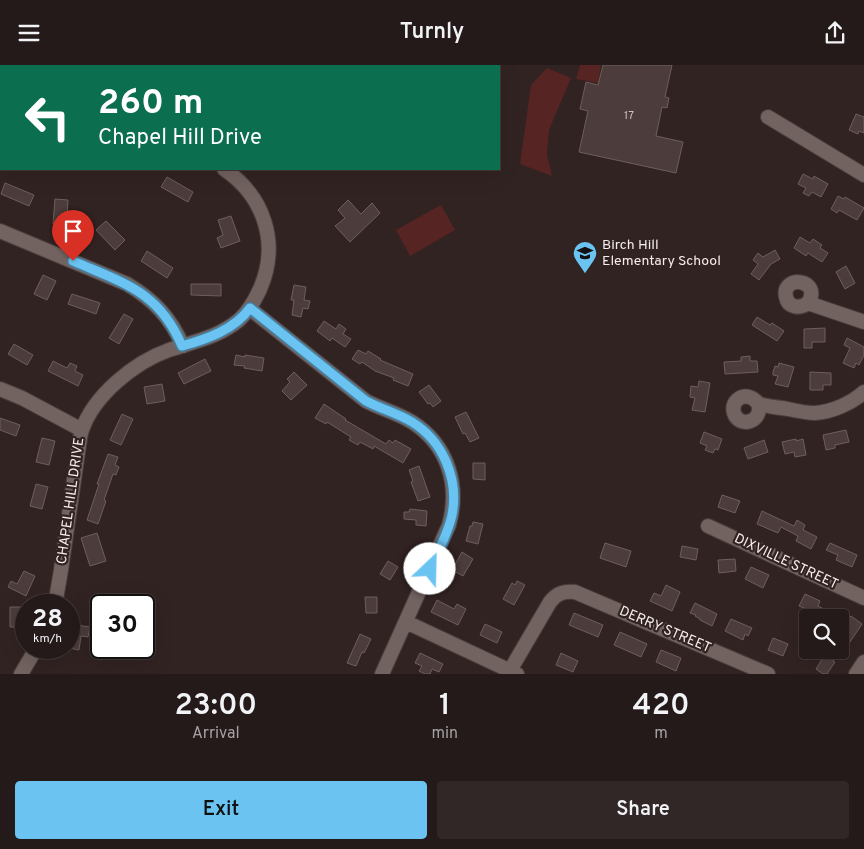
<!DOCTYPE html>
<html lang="en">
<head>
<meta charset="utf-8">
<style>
	:root { --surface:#251a1a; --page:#312727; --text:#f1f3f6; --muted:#a3a1a2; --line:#423839; --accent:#6bc3f2 }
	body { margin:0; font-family:Overpass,sans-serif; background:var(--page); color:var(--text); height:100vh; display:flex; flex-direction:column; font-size:19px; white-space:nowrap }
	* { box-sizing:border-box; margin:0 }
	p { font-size:16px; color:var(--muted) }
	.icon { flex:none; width:28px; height:28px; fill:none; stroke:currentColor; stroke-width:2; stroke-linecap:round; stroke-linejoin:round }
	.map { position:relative; height:609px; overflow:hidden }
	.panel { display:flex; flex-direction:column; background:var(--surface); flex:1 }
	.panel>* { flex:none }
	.top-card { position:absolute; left:0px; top:0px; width:500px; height:105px; box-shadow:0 5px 20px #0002,0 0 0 1px var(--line); background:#0b6e4f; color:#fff; overflow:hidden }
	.controls { position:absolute; left:799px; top:544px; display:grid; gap:10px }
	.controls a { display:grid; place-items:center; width:50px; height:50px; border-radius:5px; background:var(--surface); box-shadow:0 5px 20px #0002,0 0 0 1px var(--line); font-size:25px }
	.speed { position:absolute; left:15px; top:529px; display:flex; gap:10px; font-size:25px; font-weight:700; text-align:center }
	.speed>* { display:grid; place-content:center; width:65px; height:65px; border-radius:50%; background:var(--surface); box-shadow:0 5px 20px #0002,0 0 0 1px var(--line); line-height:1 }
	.speed small { font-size:12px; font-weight:400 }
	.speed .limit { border:2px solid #111; border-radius:8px; background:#fff; color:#111 }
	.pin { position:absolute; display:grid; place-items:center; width:42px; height:42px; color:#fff; margin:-51px -21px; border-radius:50% 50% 50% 0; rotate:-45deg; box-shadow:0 0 5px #0007 }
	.pin .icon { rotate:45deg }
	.me { position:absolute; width:55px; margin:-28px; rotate:24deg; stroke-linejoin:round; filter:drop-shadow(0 0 4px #0008) }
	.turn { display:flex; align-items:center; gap:18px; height:105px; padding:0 15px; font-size:22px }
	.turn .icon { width:65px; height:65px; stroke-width:2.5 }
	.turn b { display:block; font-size:35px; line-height:42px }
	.eta { display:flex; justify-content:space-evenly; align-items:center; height:85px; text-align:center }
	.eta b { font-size:30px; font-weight:600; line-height:35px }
	.primary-button { display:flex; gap:10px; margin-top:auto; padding:10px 15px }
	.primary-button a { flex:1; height:58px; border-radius:5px; background:var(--accent); color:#111; font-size:20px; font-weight:600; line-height:58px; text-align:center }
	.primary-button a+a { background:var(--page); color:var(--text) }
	header { display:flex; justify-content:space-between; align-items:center; height:65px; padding:0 15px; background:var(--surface); font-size:22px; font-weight:600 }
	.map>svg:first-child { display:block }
	.green { fill:#562422 }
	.building { fill:#4c3d3c; stroke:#6e5e5d }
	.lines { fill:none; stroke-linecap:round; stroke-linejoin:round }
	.minor-casing { stroke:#4a3e3d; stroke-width:16 }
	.minor { stroke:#726260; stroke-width:14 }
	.route-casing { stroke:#467f9d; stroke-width:12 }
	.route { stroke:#6bc3f2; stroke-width:9 }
	.labels { text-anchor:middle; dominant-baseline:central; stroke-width:4.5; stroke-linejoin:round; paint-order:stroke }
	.number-label { font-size:11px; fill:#ccc0bf }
	.poi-label { font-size:14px; fill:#f6eceb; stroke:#312322; text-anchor:start }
	.street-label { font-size:14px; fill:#f6eceb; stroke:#312322 }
</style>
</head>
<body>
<header><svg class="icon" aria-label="menu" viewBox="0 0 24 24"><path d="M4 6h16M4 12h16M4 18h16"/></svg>Turnly<svg class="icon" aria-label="share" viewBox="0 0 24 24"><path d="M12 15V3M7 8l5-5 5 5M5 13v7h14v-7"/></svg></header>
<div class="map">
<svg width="864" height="609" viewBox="0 0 864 609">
	<rect width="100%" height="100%" fill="#312322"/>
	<!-- green -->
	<path class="green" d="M580 0H601L598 18 576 14Z
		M547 3 571 13 549 65 547 89 552 111 520 99 531 20Z
		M441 140 455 165 410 191 396 165Z"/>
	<!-- building -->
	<path class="building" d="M603 0H672L665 32 669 33 667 43 662 42 656 71 683 77 676 108 579 87 588 46 580 44 586 17 598 20Z
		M856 49 864 52V68L859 66 858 69 849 65Z
		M803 109 813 114 814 111 828 119 821 132 812 127 809 131 803 128 806 123 798 119Z
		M167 112 193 127 188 137 161 122Z
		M5 118 34 130 29 141 1 129Z
		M838 131 844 134 845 132 864 143 857 155 839 145 837 148 831 144Z
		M55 134 68 135 67 152H74L73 161 53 159Z
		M348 135 361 149 372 138 380 148 350 177 335 161 345 153 338 145Z
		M231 151 240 176 221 183 217 173 223 170 218 155Z
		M106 156 125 175 115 185 96 165Z
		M800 172 810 178 813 174 822 180 820 183 828 188 822 197 808 188 806 191 794 183Z
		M775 185 780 194 771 199 759 215 751 209 758 199 753 195 758 188 763 192Z
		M147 186 173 203 167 213 141 196Z
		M846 201 855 218 845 224 836 207Z
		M43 210 56 216 47 235 34 229Z
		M191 219H221V231L191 230Z
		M294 220 306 222 304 235 310 236 308 244 303 243 301 252 292 250 294 235H291Z
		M72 229 100 238 96 249 68 239Z
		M124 249 133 254 119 279 109 273Z
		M757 252 770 260 772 258 784 266 777 276 752 260Z
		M324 256 336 264 339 259 346 264 343 269 351 274 345 282 332 273 330 276 317 266Z
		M825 263V277H812V283H804V264Z
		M847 273 864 282V290L859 300 856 298 854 303 843 298 850 283 844 280Z
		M14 279 33 290 27 300 8 289Z
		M358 285 366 289 368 286 381 294 380 295 413 309 408 321 393 315 394 313 375 306 362 297 360 299 352 294Z
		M236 290 245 292V290L264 293 262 306 244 303 245 301 234 300Z
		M750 291V296H757L758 307 725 309 724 297 741 296V292Z
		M205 294 211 306 184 319 178 308Z
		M53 296 67 303 70 298 77 301 75 306 83 310 78 321 48 306Z
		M779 298 794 302 788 322 775 319 778 311 773 310V307L775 301 778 302Z
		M294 307 307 320 291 335 282 326 290 317 287 314Z
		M810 307 831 308V320H823V325H810Z
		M699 316 710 318 705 347 692 345 695 333 690 332 691 321 698 322Z
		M162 319 165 336 147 339 144 322Z
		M429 320 441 336 433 342 430 338 428 339 419 327Z
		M324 339 346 354 345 355 386 379 389 375 393 378 395 375 411 384 403 398 374 381 373 384 360 377 358 380 349 375 351 372 327 357 326 359 315 353Z
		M466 347 479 373 470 377 465 368 463 369 455 352Z
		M122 349 133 354 121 380 110 375Z
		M0 353 20 360 16 371 0 365Z
		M846 365 849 377 835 380V383L826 385 823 370Z
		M704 367 722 374 718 385 715 384 713 388 705 385 707 381 700 378Z
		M42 373 55 376 49 400 36 397Z
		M796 374V376L803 374 806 390 795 392 794 387 785 389 782 377Z
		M764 375 768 387 748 394 744 383Z
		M108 389 118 392 115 400 119 402 116 410 113 409 104 435 106 436 98 459 87 455 99 419H97Z
		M473 398H485V415L473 414Z
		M419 401 430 432 418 436 411 417 413 416 409 405Z
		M36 419 48 422 42 444 30 441Z
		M722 430 740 436 735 448 718 442Z
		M410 444 427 446 426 461 416 460V455L404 454V447H409Z
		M762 446 794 461 797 455 805 460 803 465 817 472 811 484 796 476 798 471 781 462 778 468 757 459Z
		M473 457 483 459 478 479 466 476 470 461H472Z
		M97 468 106 496 90 501 81 473Z
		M605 478 631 486 626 502 600 493Z
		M830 478 857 490 852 502 836 495 838 490 826 485Z
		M682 481 698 484 696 495 680 492Z
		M462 487 473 494 463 511 452 505Z
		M735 494 736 506 719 508 718 495Z
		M388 496 398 502 390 515 380 509Z
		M751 502 769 510 763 523 745 514Z
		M24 506 35 511 26 531 8 522 11 516 17 519Z
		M517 516 525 520 514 540 503 534 512 518 515 520Z
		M666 520 680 527 672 546 650 536 654 528 661 531Z
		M805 529 820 536 818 541 826 545 823 552H811L814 547 799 541Z
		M365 532H377V548H366Z
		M437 535 454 544 457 539 466 544 458 560 431 547Z
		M695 538 717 549 712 561 700 555V554L695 551 696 550 690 548Z
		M10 542H22V562H10Z
		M574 548 603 560 598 572 569 560Z
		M851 551 862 559 850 577 840 570V567Z
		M731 554 752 563 748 571 745 569 743 575 725 566Z
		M70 559 90 562 88 572 81 571 79 585 69 583Z
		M485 559 502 567 497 578 480 570Z
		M620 567 647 579 641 592 614 580Z
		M360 569 371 574 364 588 362 587 356 601 347 598Z
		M773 573 788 579 783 591 768 585Z
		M661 585 681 593 676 606 656 597Z
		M814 585H831L838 589 833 596 835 597 827 609H823L816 604 824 591Z
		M420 588 443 599 439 607 432 604 430 609H425L419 606 422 601 415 598Z
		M561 588 578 596 573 607 556 600Z"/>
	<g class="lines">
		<!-- minor casing -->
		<g class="minor-casing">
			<path id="minor" d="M0 2 1 3
				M768 52 864 110
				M0 166 127 219C154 235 170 252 183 281
				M808 238C823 214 781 209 786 232 788 243 800 244 808 238L864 257
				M249 243 366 336C381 344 398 348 412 357 448 380 460 420 449 460L382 609
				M0 324 22 333 82 365
				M758 338C764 357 739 364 734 348 731 338 740 329 749 332 754 333 755 336 758 338 762 341 783 343 788 344 797 346 806 348 815 348 832 347 852 338 864 327
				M708 461 864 533
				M55 540 61 505 79 380C80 375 80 370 82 365 94 330 135 297 169 285 195 276 217 273 239 255 249 246 255 235 260 224 280 178 264 131 224 104
				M406 557 517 609
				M21 609 37 582
				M508 609 550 537C557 528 564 526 575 527L768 609
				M856 609 864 597"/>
		</g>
		<!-- minor -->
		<use href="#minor" class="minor"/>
	</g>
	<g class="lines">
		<!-- route casing -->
		<g class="route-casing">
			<path id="route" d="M73 196C123 218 159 226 182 281 207 274 234 265 250 243L366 336C381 344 397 348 412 357 443 376 459 414 452 450 448 469 438 486 430 504"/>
		</g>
		<!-- route -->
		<use href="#route" class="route"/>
	</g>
	<!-- icons -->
	<defs>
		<g id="school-pin" transform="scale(1.25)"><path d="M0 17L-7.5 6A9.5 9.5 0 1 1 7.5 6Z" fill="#6bc3f2" stroke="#312322"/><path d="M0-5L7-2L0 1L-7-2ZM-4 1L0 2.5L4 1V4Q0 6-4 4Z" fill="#111"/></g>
	</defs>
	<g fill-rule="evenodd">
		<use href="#school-pin" x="585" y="188"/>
	</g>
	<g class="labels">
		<!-- number labels -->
		<g class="number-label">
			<text x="629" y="51">17</text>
		</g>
		<!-- poi labels -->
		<g class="poi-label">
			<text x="602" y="180">Birch Hill<tspan x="602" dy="16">Elementary School</tspan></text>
		</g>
		<!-- street labels -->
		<g class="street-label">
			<text transform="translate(71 436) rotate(-82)">CHAPEL HILL DRIVE</text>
			<text transform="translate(786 497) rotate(25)">DIXVILLE STREET</text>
			<text transform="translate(665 565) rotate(23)">DERRY STREET</text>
		</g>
	</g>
</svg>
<div class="controls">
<a><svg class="icon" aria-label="search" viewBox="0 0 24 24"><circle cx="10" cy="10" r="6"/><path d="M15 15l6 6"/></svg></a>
</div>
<div class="speed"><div>28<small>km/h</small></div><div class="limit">30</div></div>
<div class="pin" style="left:73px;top:196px;background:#d93025"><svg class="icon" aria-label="arrive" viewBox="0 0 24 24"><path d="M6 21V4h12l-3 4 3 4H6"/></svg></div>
<svg class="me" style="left:430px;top:504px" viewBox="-20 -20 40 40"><circle r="19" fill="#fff"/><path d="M0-13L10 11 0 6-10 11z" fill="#6bc3f2"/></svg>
<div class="top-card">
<div class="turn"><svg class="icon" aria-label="left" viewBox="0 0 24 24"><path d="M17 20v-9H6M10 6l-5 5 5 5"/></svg><div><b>260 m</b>Chapel Hill Drive</div></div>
</div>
</div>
<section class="panel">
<div class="eta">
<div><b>23:00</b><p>Arrival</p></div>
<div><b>1</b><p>min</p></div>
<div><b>420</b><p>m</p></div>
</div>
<div class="primary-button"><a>Exit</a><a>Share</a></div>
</section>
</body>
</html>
